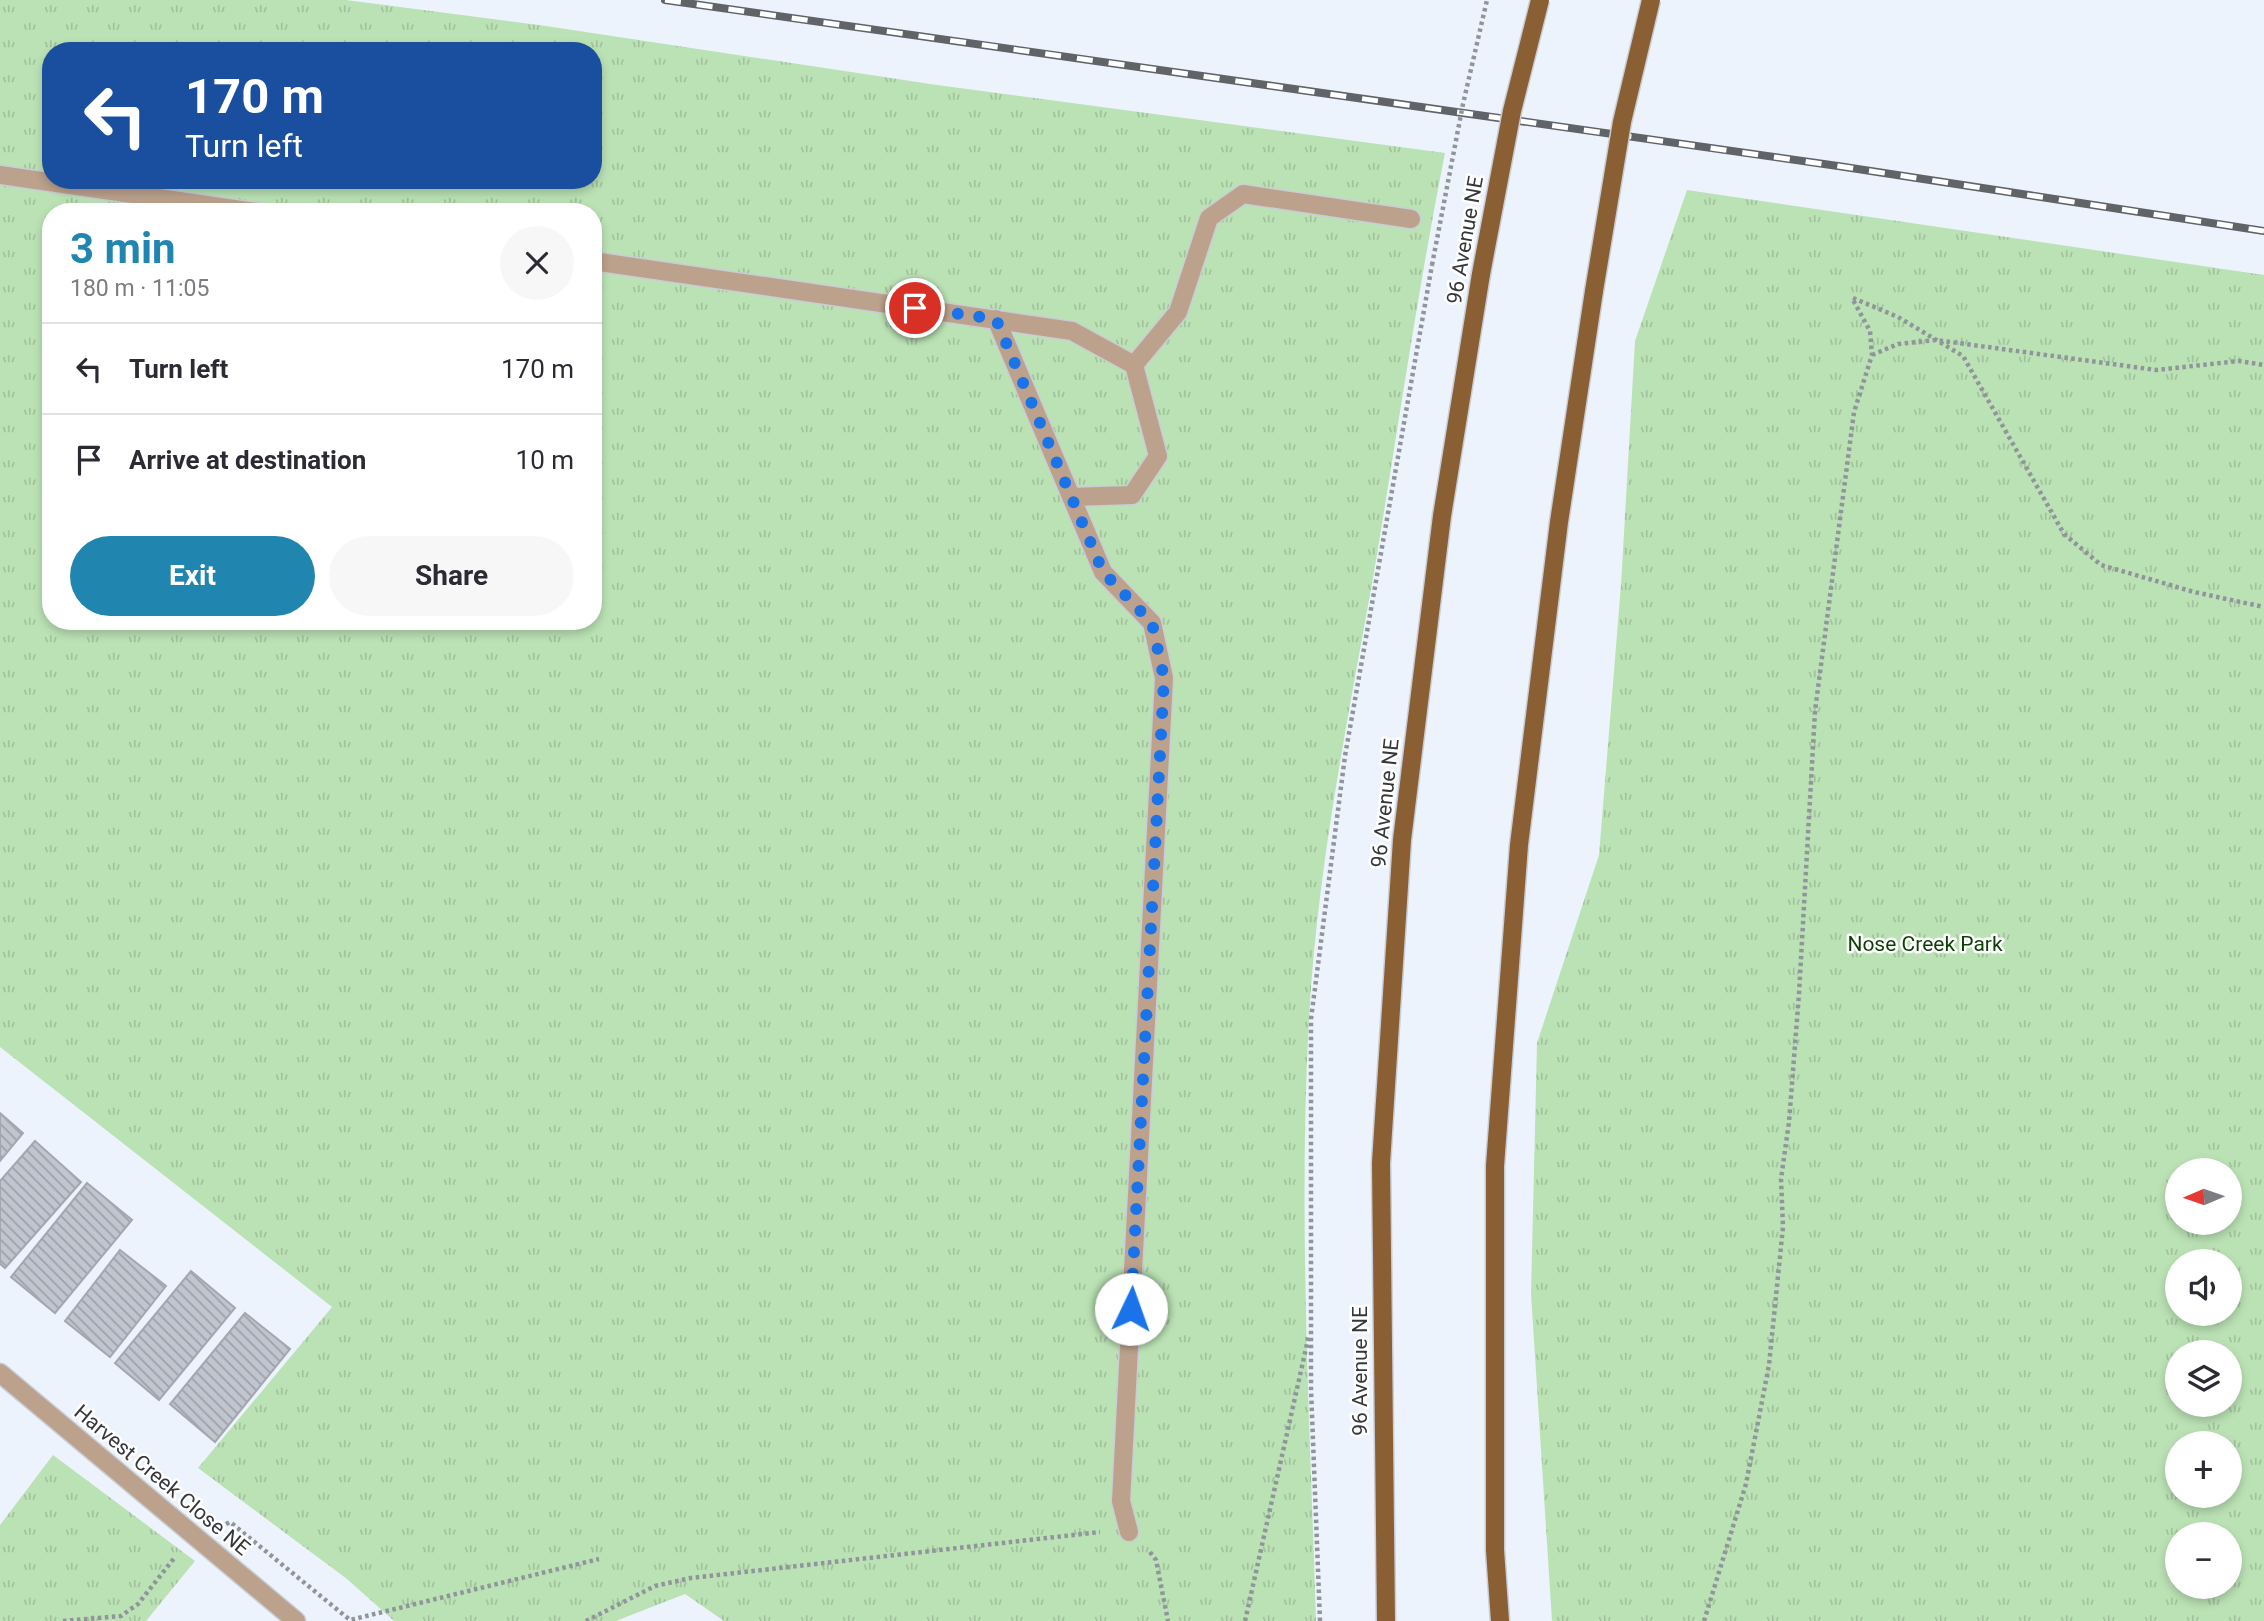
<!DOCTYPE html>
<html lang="en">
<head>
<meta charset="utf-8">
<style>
	:root { --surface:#fff; --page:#f7f7f7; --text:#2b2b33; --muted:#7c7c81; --line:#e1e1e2; --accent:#2085af }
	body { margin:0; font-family:Roboto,sans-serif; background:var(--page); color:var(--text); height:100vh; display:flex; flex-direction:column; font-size:26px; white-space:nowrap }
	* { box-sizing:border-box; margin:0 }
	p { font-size:23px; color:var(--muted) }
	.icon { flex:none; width:38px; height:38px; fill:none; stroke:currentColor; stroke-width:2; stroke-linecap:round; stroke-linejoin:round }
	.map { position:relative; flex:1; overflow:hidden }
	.drawer { position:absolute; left:42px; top:203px; width:560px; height:427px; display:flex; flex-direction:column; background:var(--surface); border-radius:28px; box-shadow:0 4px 10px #0003 }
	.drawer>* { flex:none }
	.banner { position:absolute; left:42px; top:42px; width:560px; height:147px; border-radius:28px; box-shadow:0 4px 10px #0003; background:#1a4fa0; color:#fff; overflow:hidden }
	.needle { width:46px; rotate:268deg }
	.controls { position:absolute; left:2165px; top:1158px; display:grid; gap:14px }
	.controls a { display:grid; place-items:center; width:77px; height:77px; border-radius:50%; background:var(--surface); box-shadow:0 4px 10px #0003; font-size:35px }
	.pin { position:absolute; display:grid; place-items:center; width:60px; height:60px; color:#fff; margin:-30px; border:4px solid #fff; border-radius:50%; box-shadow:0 2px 7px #0007 }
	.me { position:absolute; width:77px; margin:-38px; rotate:3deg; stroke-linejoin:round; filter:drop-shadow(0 0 5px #0008) }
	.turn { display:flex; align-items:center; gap:24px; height:147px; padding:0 28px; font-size:32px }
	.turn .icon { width:91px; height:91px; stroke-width:2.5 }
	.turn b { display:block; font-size:49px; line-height:60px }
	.round { display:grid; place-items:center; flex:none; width:74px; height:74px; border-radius:37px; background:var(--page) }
	.head { display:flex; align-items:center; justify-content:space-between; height:119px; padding:0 28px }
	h1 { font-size:42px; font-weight:700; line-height:52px; color:var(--accent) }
	.cta { display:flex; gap:14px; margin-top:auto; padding:14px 28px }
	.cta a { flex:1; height:80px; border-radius:42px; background:var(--accent); color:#fff; font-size:28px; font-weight:700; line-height:80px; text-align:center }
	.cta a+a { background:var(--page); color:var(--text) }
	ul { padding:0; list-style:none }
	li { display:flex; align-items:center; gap:21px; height:91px; padding:0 28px; border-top:2px solid var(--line) }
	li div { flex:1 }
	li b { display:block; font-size:26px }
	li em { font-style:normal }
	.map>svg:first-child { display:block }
	.park { fill:url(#park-tufts); fill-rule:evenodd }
	.building { fill:url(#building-back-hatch); stroke:#a2a7b0; stroke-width:2 }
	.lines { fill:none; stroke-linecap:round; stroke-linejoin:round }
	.minor-casing { stroke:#c8cdd6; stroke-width:21 }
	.major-casing { stroke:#c8cdd6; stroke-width:21 }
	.path { stroke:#90949b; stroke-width:4.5; stroke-dasharray:3.5 3.5; stroke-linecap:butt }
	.minor { stroke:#bca28c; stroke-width:18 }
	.major { stroke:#8b5f34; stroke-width:18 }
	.rail-casing { stroke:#606368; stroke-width:8 }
	.rail { stroke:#fff; stroke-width:5; stroke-dasharray:16; stroke-linecap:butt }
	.major-bridge-casing { stroke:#c8cdd6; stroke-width:21; stroke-linecap:butt }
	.path-bridge { stroke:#90949b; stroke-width:4.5; stroke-dasharray:3.5 3.5; stroke-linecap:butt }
	.major-bridge { stroke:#8b5f34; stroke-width:18 }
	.route { stroke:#1a73e8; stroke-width:12; stroke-dasharray:0 21.6 }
	.labels { text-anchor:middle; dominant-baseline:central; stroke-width:5; stroke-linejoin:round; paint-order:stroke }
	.street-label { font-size:21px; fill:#35373b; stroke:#fff }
	.park-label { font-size:21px; fill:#0c3f04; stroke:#fff }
</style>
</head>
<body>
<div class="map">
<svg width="2264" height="1621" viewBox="0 0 2264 1621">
	<defs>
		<pattern id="park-tufts" width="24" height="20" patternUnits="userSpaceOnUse" patternTransform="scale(1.75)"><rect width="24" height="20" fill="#bbe2b5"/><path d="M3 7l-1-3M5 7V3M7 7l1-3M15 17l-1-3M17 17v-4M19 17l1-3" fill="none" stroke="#a1c29d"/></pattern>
		<pattern id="building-back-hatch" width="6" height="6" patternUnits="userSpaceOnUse" patternTransform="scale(1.75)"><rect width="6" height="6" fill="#c0c5cf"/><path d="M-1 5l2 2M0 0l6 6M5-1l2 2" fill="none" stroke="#9da1a9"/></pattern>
	</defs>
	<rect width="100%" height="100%" fill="#edf3fd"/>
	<!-- park -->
	<path class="park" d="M0 0H346L546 26 937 85 1445 153C1417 294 1397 436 1373 578 1347 723 1317 871 1309 1019 1298 1219 1310 1421 1316 1621H724L685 1594 616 1621H394L347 1579 198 1468 332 1307 0 1047ZM51 51H593V180H51ZM51 212H593V621H51Z
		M1687 190 2264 275V1621H1552L1531 1294 1537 1043 1599 855 1621 585 1635 341ZM2177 1171H2230V1223H2177ZM2177 1262H2230V1314H2177ZM2177 1353H2230V1405H2177ZM2177 1444H2230V1496H2177ZM2177 1535H2230V1587H2177Z
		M53 1455 195 1561 146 1621H0V1525Z"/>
	<!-- building -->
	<path class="building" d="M0 1113 23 1133 0 1161Z
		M35 1141 81 1182 5 1268 0 1264V1181Z
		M87 1183 132 1220 55 1313 11 1277Z
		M120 1250 166 1286 110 1357 65 1321Z
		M191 1271 235 1308 159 1400 115 1363Z
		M245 1313 290 1349 215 1442 170 1404Z"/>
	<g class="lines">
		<!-- minor casing -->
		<g class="minor-casing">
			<path id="minor" d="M0 175 256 212
				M593 261 1072 331 1134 365 1158 456 1132 495 1071 497
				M996 319 1103 572 1152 623 1164 678 1121 1501 1129 1532
				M1134 365 1178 312 1209 218 1243 194 1411 219
				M0 1373 296 1621"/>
		</g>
		<!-- major casing -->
		<g class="major-casing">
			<path id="major" d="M1386 1621 1381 1163 1402 840 1442 516 1481 274
				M1500 1621 1495 1550V1166L1519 845 1559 522 1594 291"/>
		</g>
		<!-- path -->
		<path class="path" d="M1853 298 1898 317 1963 356 2064 534 2101 565 2194 592 2264 607
			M1872 355 1898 344 1936 340 2156 370 2239 361 2264 365
			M226 1524 230 1522 350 1620 599 1559
			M1150 1552 1156 1560 1168 1621
			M63 1621 121 1616 138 1604 175 1557
			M586 1621 655 1586 691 1578 1100 1532
			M1245 1621 1309 1335
			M1320 1621 1311 1389V1019L1345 756 1432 265
			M1704 1621 1746 1484 1769 1365 1783 1227 1781 1179 1789 1122 1799 994 1815 711 1854 412 1872 355 1870 331 1852 298"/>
		<!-- minor -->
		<use href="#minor" class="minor"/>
		<!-- major -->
		<use href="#major" class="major"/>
		<!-- rail casing -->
		<g class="rail-casing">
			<path id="rail" d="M665 0 1838 166 2264 231"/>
		</g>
		<!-- rail -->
		<use href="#rail" class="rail"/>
		<!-- major-bridge casing -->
		<g class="major-bridge-casing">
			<path id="major-bridge" d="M1481 274 1512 111 1540 0
				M1594 291 1622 122 1651 0"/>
		</g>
		<!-- path-bridge -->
		<path class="path-bridge" d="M1432 265 1463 104 1487 0"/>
		<!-- major-bridge -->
		<use href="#major-bridge" class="major-bridge"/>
	</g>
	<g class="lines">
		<!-- route -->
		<path class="route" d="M915 308 996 319 1103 572 1152 623 1164 678 1131 1309"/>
	</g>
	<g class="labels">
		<!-- street labels -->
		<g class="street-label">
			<text transform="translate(1465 240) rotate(-80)">96 Avenue NE</text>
			<text transform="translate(1385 803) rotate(-84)">96 Avenue NE</text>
			<text transform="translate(1360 1371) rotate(-90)">96 Avenue NE</text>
			<text transform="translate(162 1480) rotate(40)">Harvest Creek Close NE</text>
		</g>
		<!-- park labels -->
		<g class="park-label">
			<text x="1925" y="944">Nose Creek Park</text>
		</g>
	</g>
</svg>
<div class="controls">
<a><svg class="needle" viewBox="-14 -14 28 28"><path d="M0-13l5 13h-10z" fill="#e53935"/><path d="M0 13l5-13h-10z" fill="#7c7c81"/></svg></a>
<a><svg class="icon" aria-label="sound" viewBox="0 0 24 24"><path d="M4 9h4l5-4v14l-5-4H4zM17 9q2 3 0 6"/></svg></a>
<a><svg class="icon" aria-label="layers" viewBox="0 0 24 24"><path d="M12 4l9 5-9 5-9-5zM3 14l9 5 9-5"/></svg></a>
<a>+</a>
<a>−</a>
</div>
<div class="pin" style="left:915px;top:308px;background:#d93025"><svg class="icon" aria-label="arrive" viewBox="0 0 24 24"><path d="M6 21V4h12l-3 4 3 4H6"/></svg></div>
<svg class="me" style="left:1131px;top:1309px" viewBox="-20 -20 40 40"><circle r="19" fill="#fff"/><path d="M0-13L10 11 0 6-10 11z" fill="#1a73e8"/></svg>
<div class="banner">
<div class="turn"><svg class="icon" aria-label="left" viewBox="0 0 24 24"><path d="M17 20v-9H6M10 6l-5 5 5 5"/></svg><div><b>170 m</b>Turn left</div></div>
</div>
<section class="drawer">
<div class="head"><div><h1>3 min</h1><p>180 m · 11:05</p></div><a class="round"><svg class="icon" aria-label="close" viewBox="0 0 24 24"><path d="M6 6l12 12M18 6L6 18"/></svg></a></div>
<ul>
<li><svg class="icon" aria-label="left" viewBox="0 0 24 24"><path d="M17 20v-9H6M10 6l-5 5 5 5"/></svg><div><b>Turn left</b></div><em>170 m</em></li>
<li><svg class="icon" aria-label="arrive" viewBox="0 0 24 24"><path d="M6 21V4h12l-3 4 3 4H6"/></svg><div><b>Arrive at destination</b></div><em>10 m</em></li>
</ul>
<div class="cta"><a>Exit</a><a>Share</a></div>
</section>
</div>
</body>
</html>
